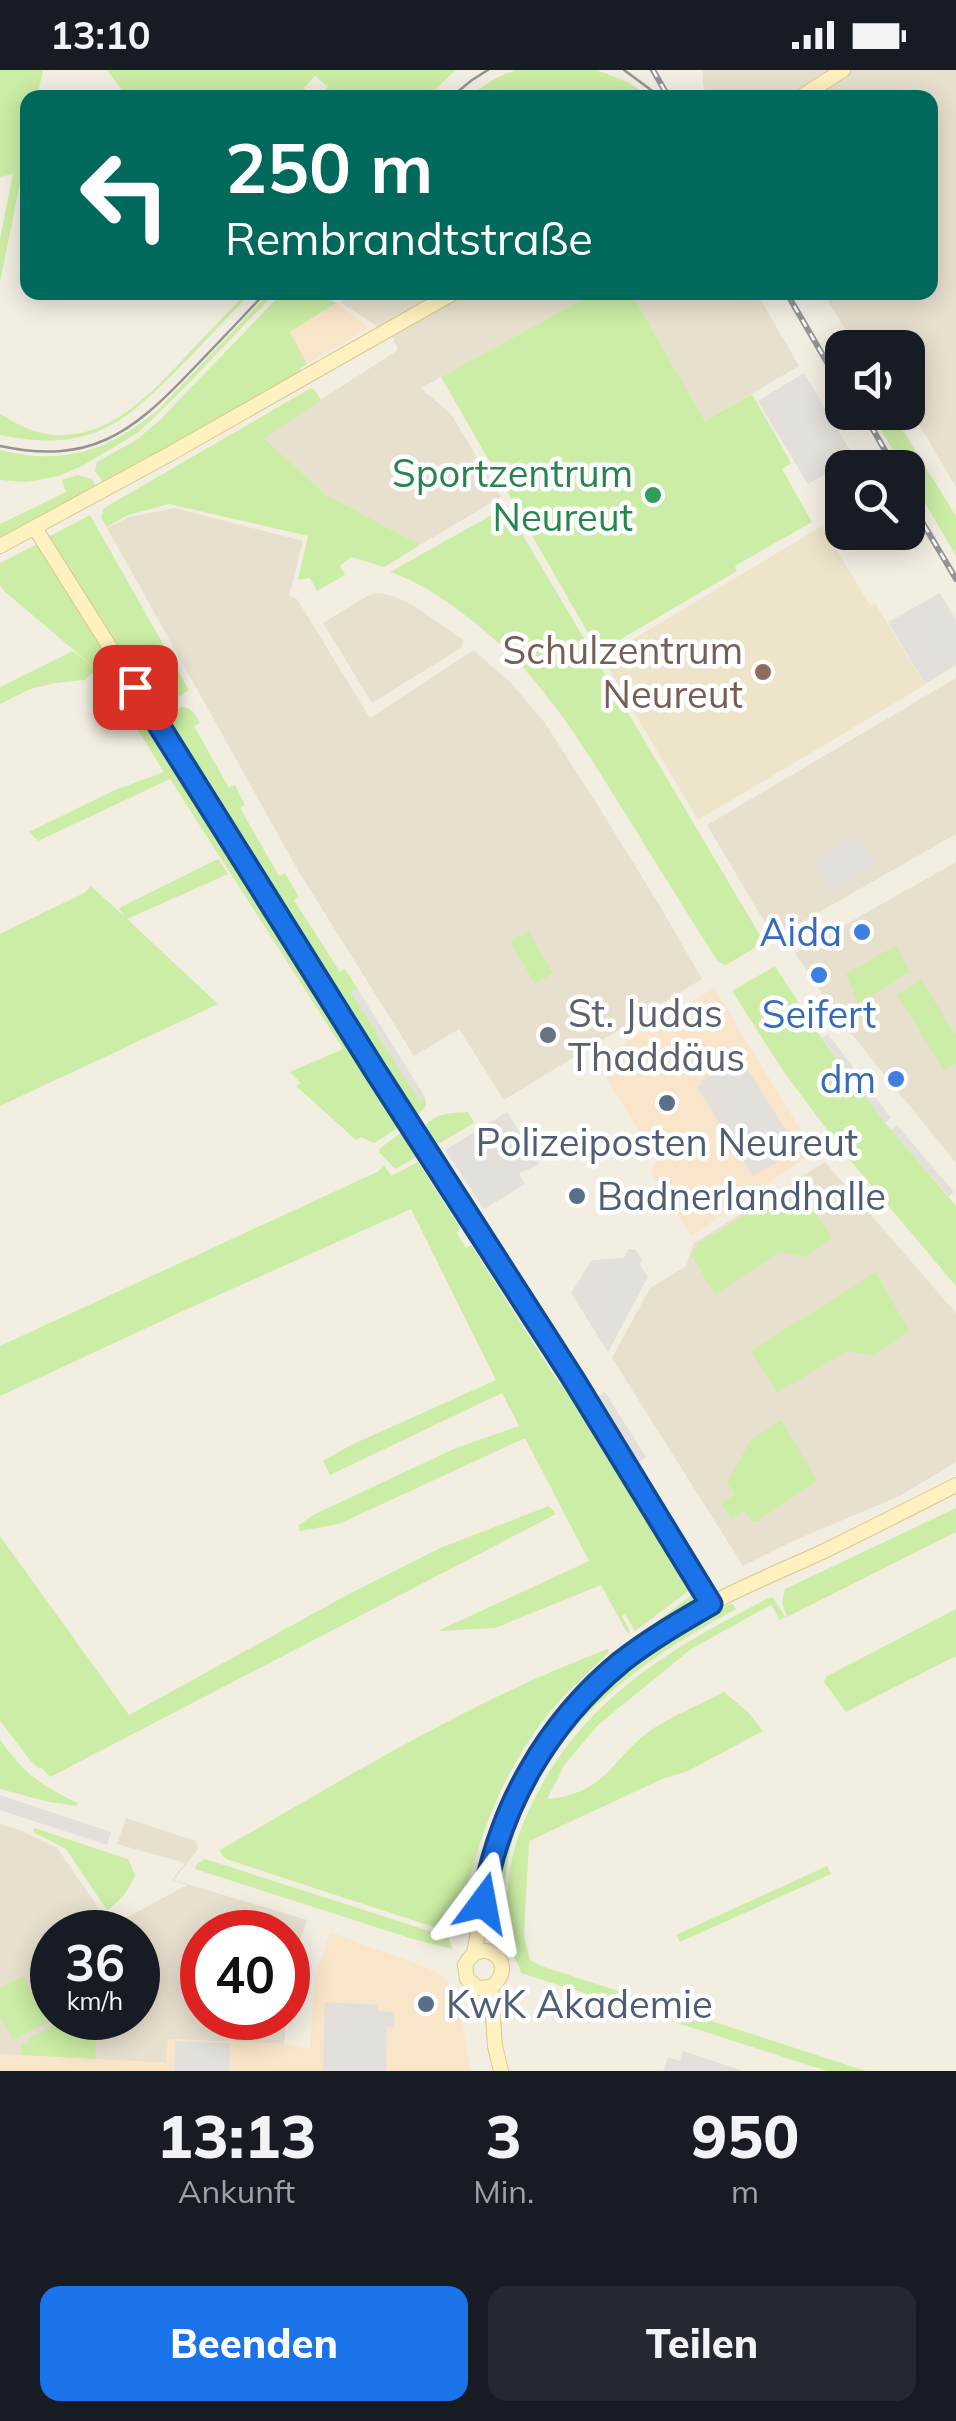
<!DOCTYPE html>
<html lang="de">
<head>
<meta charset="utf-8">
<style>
	:root { --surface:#171b24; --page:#242831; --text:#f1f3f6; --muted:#9ea1a6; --accent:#1a73e8 }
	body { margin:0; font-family:Mulish,sans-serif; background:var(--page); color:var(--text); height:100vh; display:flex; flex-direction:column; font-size:38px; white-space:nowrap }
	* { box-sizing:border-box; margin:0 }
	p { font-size:32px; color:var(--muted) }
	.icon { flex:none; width:55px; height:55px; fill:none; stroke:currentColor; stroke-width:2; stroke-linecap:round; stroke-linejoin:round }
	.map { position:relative; height:2001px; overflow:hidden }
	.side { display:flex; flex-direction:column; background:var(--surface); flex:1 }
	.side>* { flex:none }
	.guide { position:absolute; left:20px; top:20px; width:918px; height:210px; border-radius:20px; box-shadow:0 5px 25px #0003; background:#00695c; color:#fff; overflow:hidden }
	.buttons { position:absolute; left:825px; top:260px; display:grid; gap:20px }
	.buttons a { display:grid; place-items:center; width:100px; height:100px; border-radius:20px; background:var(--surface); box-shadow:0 5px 25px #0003; font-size:50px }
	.speed { position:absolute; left:30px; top:1840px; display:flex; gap:20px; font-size:50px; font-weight:700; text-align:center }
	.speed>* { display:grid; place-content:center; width:130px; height:130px; border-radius:50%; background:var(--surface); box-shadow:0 5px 25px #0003; line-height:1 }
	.speed small { font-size:25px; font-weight:400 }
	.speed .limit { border:15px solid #d22; background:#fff; color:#111 }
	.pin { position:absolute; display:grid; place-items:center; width:85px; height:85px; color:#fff; margin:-42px; border-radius:20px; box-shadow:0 5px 15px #0006 }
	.me { position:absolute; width:110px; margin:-55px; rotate:13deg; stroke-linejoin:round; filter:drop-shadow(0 0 8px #0008) }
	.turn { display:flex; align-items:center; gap:35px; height:210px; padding:0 40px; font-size:45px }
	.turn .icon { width:130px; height:130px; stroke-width:2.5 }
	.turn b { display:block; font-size:70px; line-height:85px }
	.eta { display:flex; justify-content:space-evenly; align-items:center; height:170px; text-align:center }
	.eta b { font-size:60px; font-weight:800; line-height:70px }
	.primary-button { display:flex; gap:20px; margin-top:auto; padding:20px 40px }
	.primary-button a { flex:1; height:115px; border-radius:20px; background:var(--accent); color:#fff; font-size:40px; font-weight:800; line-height:115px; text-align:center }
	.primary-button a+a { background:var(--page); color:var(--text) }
	.status { display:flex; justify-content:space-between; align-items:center; height:70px; padding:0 50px; background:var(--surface); direction:ltr }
	.status svg { height:28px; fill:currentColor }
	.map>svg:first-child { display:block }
	.residential { fill:#e8e0cf; fill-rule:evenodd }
	.commercial { fill:#f9e5c9 }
	.education { fill:#eee4ca }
	.green { fill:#cceda5 }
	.parking { fill:#e3e0db }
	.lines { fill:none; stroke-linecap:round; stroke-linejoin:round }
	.secondary-casing { stroke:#dbc88e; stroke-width:16 }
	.secondary { stroke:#fff1c0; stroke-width:14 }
	.tram { stroke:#949494; stroke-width:2.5 }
	.rail-casing { stroke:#949494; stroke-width:6 }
	.rail { stroke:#fff; stroke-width:2.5; stroke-dasharray:8; stroke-linecap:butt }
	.route-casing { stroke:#114b97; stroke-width:25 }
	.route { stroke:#1a73e8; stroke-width:18 }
	.leisure-dot { fill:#2e9e5b; stroke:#fff; stroke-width:4 }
	.education-dot { fill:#8d6e63; stroke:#fff; stroke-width:4 }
	.shop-dot { fill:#3f7fe0; stroke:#fff; stroke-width:4 }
	.worship-dot { fill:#6b7280; stroke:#fff; stroke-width:4 }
	.service-dot { fill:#5c6f8a; stroke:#fff; stroke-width:4 }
	.labels { text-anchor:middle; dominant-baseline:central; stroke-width:9; stroke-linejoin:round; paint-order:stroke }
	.leisure-label { font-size:38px; fill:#27864d; stroke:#fff; text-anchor:end }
	.education-label { font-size:38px; fill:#785e54; stroke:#fff; text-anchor:end }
	.shop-label { font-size:38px; fill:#366cbe; stroke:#fff; text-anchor:end }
	.worship-label { font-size:38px; fill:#5b616d; stroke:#fff; text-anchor:start }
	.service-label { font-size:38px; fill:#4e5e75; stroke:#fff; text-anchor:start }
</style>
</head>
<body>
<div class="status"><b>13:10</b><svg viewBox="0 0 49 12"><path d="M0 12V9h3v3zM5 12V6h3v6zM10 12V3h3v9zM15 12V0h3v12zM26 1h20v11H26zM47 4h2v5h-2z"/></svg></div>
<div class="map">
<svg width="956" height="2001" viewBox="0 0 956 2001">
	<rect width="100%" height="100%" fill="#f3eee2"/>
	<!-- residential -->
	<path class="residential" d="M703 0H956V417L908 336V278L872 277 868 272 856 277 823 223 930 222V28L708 27 703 15Z
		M355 223H594L421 318 451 344 501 427 420 475 325 424 263 367 398 280 393 267 340 232Z
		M631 223H757L799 296 705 351Z
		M175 438 303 471 289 526 297 529 370 648 474 580 512 614 545 653 600 739 660 836 702 909 504 1030 459 959 414 986 299 802 107 458 129 447Z
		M379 523 393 526 413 535 463 570 461 578 372 633 323 553 369 525Z
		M956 608V764L774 868 707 755Z
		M956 792V1093L837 946 795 883Z
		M825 1092 956 1243V1392L900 1426 793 1471 743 1496 612 1288 650 1218 686 1196 694 1173Z
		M126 1748 196 1771 198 1779 174 1810 307 1850 289 1905 288 1930V1862H202V1948H286L284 1974 169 1969 167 1993 0 1984V1754L20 1760 57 1778 111 1856 187 1815 172 1810 185 1793 117 1774ZM52 1862H138V1948H52Z"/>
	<!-- commercial -->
	<path class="commercial" d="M336 233 365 254 366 259 307 294 289 262Z
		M714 918 814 1082 691 1166 651 1102 658 1091 596 991Z
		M330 1862 435 1901 447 1910 458 1930 471 2001H0V1984L166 1993 168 1969 284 1974 310 1979 315 1908Z"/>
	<!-- education -->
	<path class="education" d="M822 456 870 535 875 533 925 615 698 750 602 588Z"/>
	<!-- green -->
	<path class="green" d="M0 0H43L37 27 28 28 27 73 24 90H27V102L22 103 0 212V169L13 104 0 107Z
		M107 0H456L426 28 317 27 328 17 315 6 304 18 312 27H127Z
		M515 0H597L628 12 649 27H467L496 8Z
		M270 222 275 223 184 318 139 362 84 395 59 406 27 412 0 410V380C65 396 107 381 158 340Z
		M246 223H251C225 250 198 279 171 306 115 362 81 381 0 365V344C20 356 41 367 66 365 117 362 154 320 187 285 207 264 226 244 246 223Z
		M282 223H321L336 233 290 262 307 294 300 298 301 301 155 386 103 412 95 401 97 392 136 370 159 351Z
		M594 223H631L705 351 752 324 791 393 782 399 812 452 735 496 737 501 599 582 441 307Z
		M311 318 315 320 321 330 264 368 325 424 420 475 384 497 351 487 340 496 345 505 317 521 310 508 298 510 308 466 169 434 128 445 107 457 101 448 104 438Z
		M871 343H892L956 446V486L908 404V398L903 397Z
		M78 405 92 409 96 417 0 468V454L66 422 62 410Z
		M506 437 764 872 726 895 718 892C687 843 656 793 625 743 576 665 538 599 462 543 440 526 417 511 390 502Z
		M90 445 189 620 166 634 152 632 48 467Z
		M37 474 377 1012 371 1017 398 1058 374 1073 361 1067 356 1070 296 1016 301 1013 290 1002 343 979 170 709 38 771 29 762 115 720 164 702 102 604 96 599 85 610 55 613 30 619 0 634V617L73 581 95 598 3 520 0 515V493Z
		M181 637C192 637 195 644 200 653L194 656 229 718 235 715 245 735 240 738 279 806 285 803 299 827 294 830 340 902 345 899 357 918 351 922 419 1030 425 1027 426 1036 419 1043H414L408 1039 167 657 170 645Z
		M218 789 228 804 127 849 218 934 0 1036V864L84 823 91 816 125 847 119 838Z
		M528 861 553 903 535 914 510 872Z
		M896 875 909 902 858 934 846 904Z
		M775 896 822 969 887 1055 956 1136V1216L848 1088 784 1002 732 921Z
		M921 910 956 965V993L944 1000 897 925Z
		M468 1042 474 1053 431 1078 423 1064C426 1043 451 1043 468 1042Z
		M406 1059 422 1082 420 1085 395 1099 379 1082V1079Z
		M418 1092 460 1158 456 1162 466 1178 471 1175 560 1315 566 1311 667 1473 678 1500 691 1519 635 1561 625 1543 622 1546 630 1561 629 1563 626 1561 601 1515 495 1558 438 1561 589 1491 525 1368 339 1454 300 1461 298 1456 313 1445 456 1378 519 1356 502 1323 330 1405 323 1391 351 1375 496 1310 411 1139 194 1236 0 1326V1276L377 1102 384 1095 391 1106Z
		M797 1112 832 1168 806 1187 780 1182 715 1225 692 1186 697 1175Z
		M876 1202 909 1261 873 1286 847 1281 777 1323 751 1281Z
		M781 1350 817 1410 758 1451H751L744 1440 731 1449 721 1433 735 1424 727 1413 750 1371Z
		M549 1436 556 1444 50 1707 41 1697 39 1699 30 1690 0 1651V1466L129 1645 347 1525 440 1478Z
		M956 1438V1462L787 1547 782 1532 785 1519Z
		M693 1524 692 1532 688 1538 634 1573 604 1597 581 1621 494 1768 480 1815 474 1863 462 1864C462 1838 474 1808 482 1782 523 1655 590 1601 693 1524Z
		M771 1527 774 1529 785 1547 780 1550 771 1535 691 1579 598 1655 565 1694 547 1729C608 1724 612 1686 654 1658 676 1644 701 1634 724 1622L749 1643 763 1661 688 1701 662 1709 529 1771 524 1866 530 1890 541 1896 866 2001H827L521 1903C518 1890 508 1880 505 1868 501 1852 507 1831 508 1814 511 1778 525 1745 543 1713 594 1622 680 1573 771 1527Z
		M732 1533 736 1539C638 1592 546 1657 513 1769 504 1799 503 1830 501 1860L491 1863C492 1774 531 1683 598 1623 638 1586 685 1558 732 1533Z
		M956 1539V1586L846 1642 824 1612 827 1606Z
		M608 1579 609 1582C588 1603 564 1624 545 1648 494 1715 476 1780 456 1859L452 1863 232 1791C226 1789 222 1787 220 1780 346 1708 471 1630 608 1579Z
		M0 1670C25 1704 41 1716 78 1733L76 1736 49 1732 0 1719Z
		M35 1758 128 1789 135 1805C129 1821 121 1830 107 1840L66 1779 33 1762Z
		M205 1789 448 1867 452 1877V1879L416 1870 195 1799 196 1795Z
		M827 1796 831 1804 680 1872 676 1865Z
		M23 1906 48 1952 13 1970 0 1946V1918Z
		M66 1948H91L97 1959 95 1989 22 1985V1974L28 1975 29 1968Z"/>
	<!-- parking -->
	<path class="parking" d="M804 303 854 387 808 414 758 331Z
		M940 523 956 550V595L925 614 888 552Z
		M859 764 876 794 832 820 815 789Z
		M357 918 425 1027 419 1031 351 922Z
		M828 964 891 1048 885 1053 822 968Z
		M741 989 797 1078 791 1084 753 1106 697 1017 703 1013 702 1011Z
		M507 1042 539 1094 519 1104 525 1114 484 1139 445 1080Z
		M897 1055 954 1122 949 1127 891 1060Z
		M628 1179H635L642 1189 640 1195 648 1207 608 1282 571 1223 592 1190 624 1188Z
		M605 1322 646 1387 639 1392 598 1326Z
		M0 1725 111 1762 107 1775 0 1740Z
		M325 1932 377 1935 378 1941 395 1942 394 1957H387L386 2001H323Z
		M175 1971 230 1973 229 2001H174Z
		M683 1981 743 2001H663L668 1987 680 1991Z"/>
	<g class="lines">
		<!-- secondary casing -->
		<g class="secondary-casing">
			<path id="secondary" d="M799 28 843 0
				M35 458 376 1001 574 1309 711 1534
				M0 476 166 386 455 222
				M474 1883C485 1830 492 1779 514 1729 554 1642 627 1579 710 1534 746 1515 783 1500 820 1483 866 1461 911 1438 956 1415
				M491 1917 478 1918 467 1909 465 1895C482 1862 521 1895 491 1917L495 1976 501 2001"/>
		</g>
		<!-- secondary -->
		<use href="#secondary" class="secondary"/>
		<!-- tram -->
		<path class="tram" d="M624 0 662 28
			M450 28 472 10 488 0
			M0 376C90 395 131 364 191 301 216 275 241 249 266 222"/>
		<!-- rail casing -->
		<g class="rail-casing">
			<path id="rail" d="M653 0 669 28
				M786 222 842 318
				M863 342 895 398
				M908 428 956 509"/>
		</g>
		<!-- rail -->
		<use href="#rail" class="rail"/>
	</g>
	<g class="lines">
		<!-- route casing -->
		<g class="route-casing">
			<path id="route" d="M135 617 376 1002 574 1310 711 1534C680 1552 649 1570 621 1592 547 1653 498 1739 483 1833"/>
		</g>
		<!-- route -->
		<use href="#route" class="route"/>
	</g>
	<!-- markers -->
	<circle class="leisure-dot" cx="653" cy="425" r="10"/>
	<circle class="education-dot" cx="763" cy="602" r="10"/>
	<g class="shop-dot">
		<circle cx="862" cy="862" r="10"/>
		<circle cx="819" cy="905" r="10"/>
		<circle cx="896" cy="1009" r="10"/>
	</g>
	<circle class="worship-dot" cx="548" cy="965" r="10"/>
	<g class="service-dot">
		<circle cx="667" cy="1033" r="10"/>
		<circle cx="577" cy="1126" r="10"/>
		<circle cx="426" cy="1934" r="10"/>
	</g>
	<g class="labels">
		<!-- leisure labels -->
		<g class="leisure-label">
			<text x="633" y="403">Sportzentrum<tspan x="633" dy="44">Neureut</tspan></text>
		</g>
		<!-- education labels -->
		<g class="education-label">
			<text x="743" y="580">Schulzentrum<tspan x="743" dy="44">Neureut</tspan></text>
		</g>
		<!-- shop labels -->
		<g class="shop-label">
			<text x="842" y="862">Aida</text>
			<text x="819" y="944" text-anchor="middle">Seifert</text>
			<text x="876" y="1009">dm</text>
		</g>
		<!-- worship labels -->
		<g class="worship-label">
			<text x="568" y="943">St. Judas<tspan x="568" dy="44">Thaddäus</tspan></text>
		</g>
		<!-- service labels -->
		<g class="service-label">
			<text x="667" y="1072" text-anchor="middle">Polizeiposten Neureut</text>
			<text x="597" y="1126">Badnerlandhalle</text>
			<text x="446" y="1934">KwK Akademie</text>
		</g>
	</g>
</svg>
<div class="buttons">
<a><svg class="icon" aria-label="sound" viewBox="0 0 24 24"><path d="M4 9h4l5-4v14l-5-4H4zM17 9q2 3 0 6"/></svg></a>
<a><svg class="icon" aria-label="search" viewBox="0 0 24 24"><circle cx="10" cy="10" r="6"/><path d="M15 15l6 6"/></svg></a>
</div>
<div class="speed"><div>36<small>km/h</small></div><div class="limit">40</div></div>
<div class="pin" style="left:135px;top:617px;background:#d93025"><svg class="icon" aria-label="arrive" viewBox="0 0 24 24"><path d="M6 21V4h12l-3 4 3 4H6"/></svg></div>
<svg class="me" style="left:483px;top:1833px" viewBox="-20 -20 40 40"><path d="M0-17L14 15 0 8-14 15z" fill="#1a73e8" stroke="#fff" stroke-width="4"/></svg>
<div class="guide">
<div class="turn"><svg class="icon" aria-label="left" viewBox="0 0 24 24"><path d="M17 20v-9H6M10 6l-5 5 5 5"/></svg><div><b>250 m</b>Rembrandtstraße</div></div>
</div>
</div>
<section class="side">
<div class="eta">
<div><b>13:13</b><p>Ankunft</p></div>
<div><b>3</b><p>Min.</p></div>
<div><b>950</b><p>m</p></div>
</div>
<div class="primary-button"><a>Beenden</a><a>Teilen</a></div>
</section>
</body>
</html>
